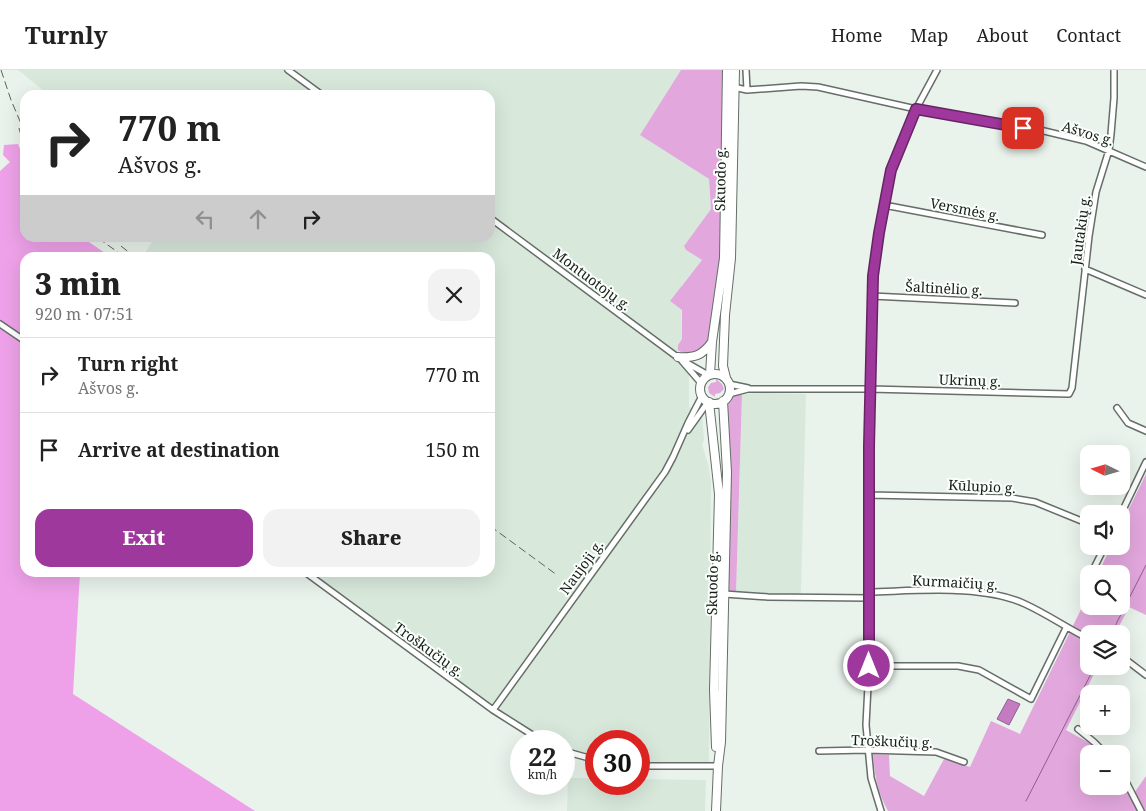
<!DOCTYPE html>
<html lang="en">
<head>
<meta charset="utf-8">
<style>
	:root { --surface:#fff; --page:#f2f2f2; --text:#222; --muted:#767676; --line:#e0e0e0; --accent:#9f389c }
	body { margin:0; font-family:"Noto Serif",serif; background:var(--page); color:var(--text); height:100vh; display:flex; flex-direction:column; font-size:19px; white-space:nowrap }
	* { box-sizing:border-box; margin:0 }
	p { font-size:16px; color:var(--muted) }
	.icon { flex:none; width:28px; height:28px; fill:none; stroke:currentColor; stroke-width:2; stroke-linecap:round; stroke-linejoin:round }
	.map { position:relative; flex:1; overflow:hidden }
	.details { position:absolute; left:20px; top:182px; width:475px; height:325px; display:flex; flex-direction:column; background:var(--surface); border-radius:15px; box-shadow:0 5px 20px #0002 }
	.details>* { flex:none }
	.banner { position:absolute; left:20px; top:20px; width:475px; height:152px; border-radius:15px; box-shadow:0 5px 20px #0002; background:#fff; color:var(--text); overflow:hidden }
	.needle { width:32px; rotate:275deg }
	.buttons { position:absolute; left:1080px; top:375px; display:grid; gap:10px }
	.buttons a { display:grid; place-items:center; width:50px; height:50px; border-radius:10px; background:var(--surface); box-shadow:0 5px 20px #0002; font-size:25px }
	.speed { position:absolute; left:510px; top:660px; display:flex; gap:10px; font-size:25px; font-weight:700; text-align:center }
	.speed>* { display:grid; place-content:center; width:65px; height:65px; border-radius:50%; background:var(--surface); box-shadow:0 5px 20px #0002; line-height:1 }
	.speed small { font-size:12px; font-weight:400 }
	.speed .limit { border:8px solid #d22; background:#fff; color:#111 }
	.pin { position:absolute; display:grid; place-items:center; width:42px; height:42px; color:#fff; margin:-21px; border-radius:10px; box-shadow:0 2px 8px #0006 }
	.me { position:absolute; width:55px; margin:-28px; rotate:0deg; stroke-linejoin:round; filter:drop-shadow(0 0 4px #0008) }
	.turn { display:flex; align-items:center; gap:18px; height:105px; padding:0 15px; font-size:22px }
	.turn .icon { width:65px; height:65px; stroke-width:2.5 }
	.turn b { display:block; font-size:35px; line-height:42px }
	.lanes { display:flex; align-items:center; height:48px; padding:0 15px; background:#0003; justify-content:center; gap:25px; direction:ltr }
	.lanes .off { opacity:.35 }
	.round { display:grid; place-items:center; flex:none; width:52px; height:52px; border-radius:15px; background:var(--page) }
	.headline { display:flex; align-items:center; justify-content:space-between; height:85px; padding:0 15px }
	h1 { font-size:30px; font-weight:800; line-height:38px }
	.action { display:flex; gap:10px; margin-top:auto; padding:10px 15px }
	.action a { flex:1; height:58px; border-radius:15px; background:var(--accent); color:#fff; font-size:20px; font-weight:800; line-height:58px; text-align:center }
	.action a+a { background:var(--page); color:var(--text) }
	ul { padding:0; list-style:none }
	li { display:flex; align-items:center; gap:15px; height:75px; padding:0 15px; border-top:1px solid var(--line) }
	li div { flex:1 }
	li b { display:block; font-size:19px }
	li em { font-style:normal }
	header { display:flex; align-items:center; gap:30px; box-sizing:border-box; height:70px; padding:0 25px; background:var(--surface); border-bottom:1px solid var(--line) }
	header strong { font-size:24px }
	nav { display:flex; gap:28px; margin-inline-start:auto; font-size:18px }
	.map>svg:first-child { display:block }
	.built { fill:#d8e9dc }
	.green { fill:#e2a7dd }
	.forest { fill:#eea1e8 }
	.water { fill:#c57bc0; stroke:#915e8e }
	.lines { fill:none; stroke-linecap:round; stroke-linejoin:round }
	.stream { stroke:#915e8e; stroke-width:1 }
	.street-casing { stroke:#656e67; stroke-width:8 }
	.primary-casing { stroke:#656e67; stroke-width:10 }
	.street { stroke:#fff; stroke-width:5 }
	.primary { stroke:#fff; stroke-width:8 }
	.rail { stroke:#5d635f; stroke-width:1; stroke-dasharray:8 4; stroke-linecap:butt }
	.route-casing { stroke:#672465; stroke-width:12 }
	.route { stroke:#9f389c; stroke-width:9 }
	.labels { text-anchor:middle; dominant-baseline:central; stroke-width:4; stroke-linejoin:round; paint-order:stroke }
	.street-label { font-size:14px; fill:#181c19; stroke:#fafffb }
</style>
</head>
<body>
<header>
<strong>Turnly</strong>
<nav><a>Home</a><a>Map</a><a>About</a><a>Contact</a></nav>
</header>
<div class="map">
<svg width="1146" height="741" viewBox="0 0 1146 741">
	<rect width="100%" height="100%" fill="#e9f3eb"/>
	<!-- built -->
	<path class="built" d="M18 0H681L640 65 709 109 711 139 684 176 686 180 702 190 681 216 682 269 678 275 689 285V337L702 343 704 370 702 374 709 397 711 413 709 695 639 696V671H596V690L564 681V671H542L531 665 305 503 490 502V188L142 187 155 168H490V25H49Z
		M761 323 806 324 801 524 736 523 742 324Z
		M568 708H596V714H639V709L706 710 705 741H567Z"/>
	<!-- green -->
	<path class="green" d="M681 0H724L720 194 708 271 706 275 696 284H684L678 280V275L682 269V240L670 231 702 190 686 180 684 176 711 139 709 109 640 65Z
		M716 309 722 314 724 319 720 323 715 324V327L709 323 708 317 711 313 716 312Z
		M736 324H742L736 523 729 521 727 516 731 396 727 337 731 329Z
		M1146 404V545L1129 537 1115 564H1089V596H1098L1066 660 1093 675 1101 684H1089V716H1121V710L1132 726 1146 706V741H888C877 721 875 707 873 684L889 685 890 706 924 726 944 689 970 697 991 651 1020 664 1089 523V536H1121V504H1098L1111 476H1121V455Z"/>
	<!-- forest -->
	<path class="forest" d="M18 74 25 91V168H83L111 187 25 188V502L80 503 73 624 255 741H0V101L10 92 3 85 4 75Z"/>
	<!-- water -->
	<path class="water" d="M1008 629 1020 634 1009 655 997 649Z"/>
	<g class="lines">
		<!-- stream -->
		<path class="stream" d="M1111 564 1146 495
			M1026 731 1095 596"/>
		<!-- street casing -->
		<g class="street-casing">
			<path id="street" d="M288 0 322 25
				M746 0 747 20
				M733 17 747 20 801 16 818 17 916 39 1040 60 1086 71 1146 97
				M884 135 1042 165
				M490 148 680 289 708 305
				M1085 199 1146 225
				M872 226 1015 233
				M0 254 25 271
				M682 291 701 313
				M729 314 748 318
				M729 324 748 319H870L1069 324 1072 318 1089 166 1096 122 1109 80 1111 64 1114 28V0
				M1117 338 1128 353 1146 361
				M688 360 708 332
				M869 425 1012 428 1035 432 1089 454
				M1121 444 1146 392
				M305 502 493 640 542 671
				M1091 504 1105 476
				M869 522C915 521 983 514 1025 534 1047 544 1067 558 1089 569
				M724 524 768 527 869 528
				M1121 586 1146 605
				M869 596H958L979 600 1031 629 1066 558
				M493 640 665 402 673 387 688 353 702 326
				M1078 659 1094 672 1106 684
				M564 681 596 690
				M819 681 867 680 936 682 964 692
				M639 696H718
				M1121 702 1141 741
				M881 741 871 708 866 655 869 596V357L873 206 879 163 891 101 916 39 937 0"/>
		</g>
		<!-- primary casing -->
		<g class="primary-casing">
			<path id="primary" d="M678 287C694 288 702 286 712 272
				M710 304 712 272 724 188 727 0
				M700 319a15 15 0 1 1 30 0a15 15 0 1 1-30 0Z
				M726 308 723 296 725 245 731 188 735 0
				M709 332 719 424 714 620 716 677
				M716 741 718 696 721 672 727 402 723 331"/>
		</g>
		<!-- street -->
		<use href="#street" class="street"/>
		<!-- primary -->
		<use href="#primary" class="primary"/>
		<!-- rail -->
		<path class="rail" d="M1 0 11 30 25 63
			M19 58 25 80
			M98 168 126 188
			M121 176 136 188
			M490 456 557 505"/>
	</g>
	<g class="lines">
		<!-- route casing -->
		<g class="route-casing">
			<path id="route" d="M869 596V376L873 206 879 163 891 100 916 39 1023 58"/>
		</g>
		<!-- route -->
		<use href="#route" class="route"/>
	</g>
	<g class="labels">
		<!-- street labels -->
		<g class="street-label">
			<text transform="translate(1088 63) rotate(17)">Ašvos g.</text>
			<text transform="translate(720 109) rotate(-89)">Skuodo g.</text>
			<text transform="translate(965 139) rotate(11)">Versmės g.</text>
			<text transform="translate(1080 160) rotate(-82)">Jautakių g.</text>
			<text transform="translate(592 209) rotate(37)">Montuotojų g.</text>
			<text transform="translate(944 218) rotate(3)">Šaltinėlio g.</text>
			<text transform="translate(970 310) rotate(2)">Ukrinų g.</text>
			<text transform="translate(982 416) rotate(3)">Kūlupio g.</text>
			<text transform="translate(581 497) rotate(-54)">Naujoji g.</text>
			<text transform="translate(955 512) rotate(3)">Kurmaičių g.</text>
			<text transform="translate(712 513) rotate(-89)">Skuodo g.</text>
			<text transform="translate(429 579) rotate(36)">Troškučių g.</text>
			<text transform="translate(892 671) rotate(2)">Troškučių g.</text>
		</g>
	</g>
</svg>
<div class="buttons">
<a><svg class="needle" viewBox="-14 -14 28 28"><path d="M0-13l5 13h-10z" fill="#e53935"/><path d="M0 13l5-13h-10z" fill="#767676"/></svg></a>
<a><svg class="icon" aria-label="sound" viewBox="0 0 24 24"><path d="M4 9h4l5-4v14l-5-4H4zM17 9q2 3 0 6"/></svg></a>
<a><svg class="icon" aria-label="search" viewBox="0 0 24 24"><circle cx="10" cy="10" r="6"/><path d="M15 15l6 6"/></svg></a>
<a><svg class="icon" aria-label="layers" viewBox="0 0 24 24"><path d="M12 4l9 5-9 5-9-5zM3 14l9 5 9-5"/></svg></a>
<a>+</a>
<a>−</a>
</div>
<div class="speed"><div>22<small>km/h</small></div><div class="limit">30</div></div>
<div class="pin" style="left:1023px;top:58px;background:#d93025"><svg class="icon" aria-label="arrive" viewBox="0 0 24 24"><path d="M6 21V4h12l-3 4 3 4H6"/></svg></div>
<svg class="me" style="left:869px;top:596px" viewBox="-20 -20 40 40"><circle r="17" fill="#9f389c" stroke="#fff" stroke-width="3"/><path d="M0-11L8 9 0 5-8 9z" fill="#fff"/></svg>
<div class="banner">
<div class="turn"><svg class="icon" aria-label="right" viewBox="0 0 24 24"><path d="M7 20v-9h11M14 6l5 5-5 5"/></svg><div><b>770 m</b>Ašvos g.</div></div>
<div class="lanes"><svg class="icon off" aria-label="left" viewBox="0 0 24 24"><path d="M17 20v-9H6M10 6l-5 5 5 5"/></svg><svg class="icon off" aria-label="ahead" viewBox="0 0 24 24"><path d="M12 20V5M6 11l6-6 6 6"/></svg><svg class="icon" aria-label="right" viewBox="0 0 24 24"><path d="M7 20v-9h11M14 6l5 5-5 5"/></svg></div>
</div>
<section class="details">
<div class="headline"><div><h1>3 min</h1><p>920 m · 07:51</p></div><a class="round"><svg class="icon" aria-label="close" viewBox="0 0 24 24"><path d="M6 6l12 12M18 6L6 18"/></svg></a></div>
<ul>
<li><svg class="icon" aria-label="right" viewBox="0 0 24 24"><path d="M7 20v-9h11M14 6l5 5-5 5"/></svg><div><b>Turn right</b><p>Ašvos g.</p></div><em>770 m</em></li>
<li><svg class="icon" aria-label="arrive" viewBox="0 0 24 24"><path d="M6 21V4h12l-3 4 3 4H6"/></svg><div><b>Arrive at destination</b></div><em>150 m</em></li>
</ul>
<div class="action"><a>Exit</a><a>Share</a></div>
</section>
</div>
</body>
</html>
